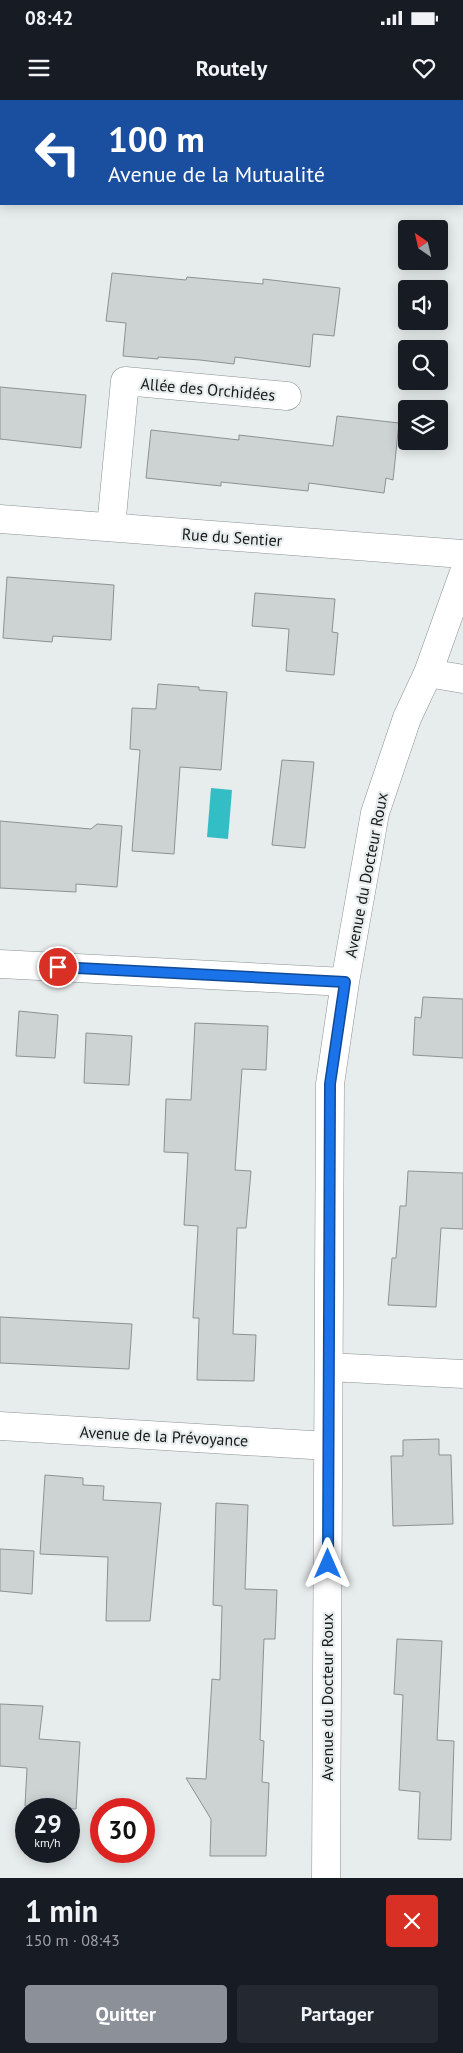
<!DOCTYPE html>
<html lang="fr">
<head>
<meta charset="utf-8">
<style>
	:root { --surface:#171b24; --page:#242831; --text:#f1f3f6; --muted:#9ea1a6; --accent:#8c9099 }
	body { margin:0; font-family:"PT Sans",sans-serif; background:var(--page); color:var(--text); height:100vh; display:flex; flex-direction:column; font-size:19px; white-space:nowrap }
	* { box-sizing:border-box; margin:0 }
	p { font-size:16px; color:var(--muted) }
	.icon { flex:none; width:28px; height:28px; fill:none; stroke:currentColor; stroke-width:2; stroke-linecap:round; stroke-linejoin:round }
	.map { position:relative; height:1778px; overflow:hidden }
	.panel { display:flex; flex-direction:column; background:var(--surface); flex:1 }
	.panel>* { flex:none }
	.top-card { position:absolute; left:0px; top:0px; width:464px; height:105px; box-shadow:0 2px 12px #0003; background:#1a4fa0; color:#fff; overflow:hidden }
	.needle { width:32px; rotate:326deg }
	.buttons { position:absolute; left:398px; top:120px; display:grid; gap:10px }
	.buttons a { display:grid; place-items:center; width:50px; height:50px; border-radius:5px; background:var(--surface); box-shadow:0 2px 12px #0003; font-size:25px }
	.speed { position:absolute; left:15px; top:1698px; display:flex; gap:10px; font-size:25px; font-weight:700; text-align:center }
	.speed>* { display:grid; place-content:center; width:65px; height:65px; border-radius:50%; background:var(--surface); box-shadow:0 2px 12px #0003; line-height:1 }
	.speed small { font-size:12px; font-weight:400 }
	.speed .limit { border:8px solid #d22; background:#fff; color:#111 }
	.pin { position:absolute; display:grid; place-items:center; width:42px; height:42px; color:#fff; margin:-21px; border:2px solid #fff; border-radius:50%; box-shadow:0 1px 5px #0007 }
	.me { position:absolute; width:55px; margin:-28px; rotate:0deg; stroke-linejoin:round; filter:drop-shadow(0 0 4px #0008) }
	.turn { display:flex; align-items:center; gap:18px; height:105px; padding:0 25px; font-size:22px }
	.turn .icon { width:65px; height:65px; stroke-width:2.5 }
	.turn b { display:block; font-size:35px; line-height:42px }
	.round { display:grid; place-items:center; flex:none; width:52px; height:52px; border-radius:5px; background:var(--page) }
	.headline { display:flex; align-items:center; justify-content:space-between; height:85px; padding:0 25px }
	h1 { font-size:30px; font-weight:800; line-height:38px }
	.primary-button { display:flex; gap:10px; margin-top:auto; padding:10px 25px }
	.primary-button a { flex:1; height:58px; border-radius:5px; background:var(--accent); color:#fff; font-size:20px; font-weight:800; line-height:58px; text-align:center }
	.primary-button a+a { background:var(--page); color:var(--text) }
	.status { display:flex; justify-content:space-between; align-items:center; height:35px; padding:0 25px; background:var(--surface); direction:ltr }
	.status svg { height:14px; fill:currentColor }
	header { display:flex; justify-content:space-between; align-items:center; height:65px; padding:0 25px; background:var(--surface); font-size:22px; font-weight:800 }
	.map>svg:first-child { display:block }
	.water { fill:#33bec6 }
	.building { fill:#cdd2d2; stroke:#8d9192 }
	.lines { fill:none; stroke-linecap:round; stroke-linejoin:round }
	.minor-casing { stroke:#8d9192; stroke-width:29 }
	.path { stroke:#a6aaaa; stroke-width:3; stroke-dasharray:5 2.5; stroke-linecap:butt }
	.minor { stroke:#fff; stroke-width:28 }
	.route-casing { stroke:#114b97; stroke-width:12 }
	.route { stroke:#1a73e8; stroke-width:9 }
	.labels { text-anchor:middle; dominant-baseline:central; stroke-width:4.5; stroke-linejoin:round; paint-order:stroke }
	.street-label { font-size:16px; fill:#181a1a; stroke:#e7ecec }
</style>
</head>
<body>
<div class="status"><b>08:42</b><svg viewBox="0 0 49 12"><path d="M0 12V9h3v3zM5 12V6h3v6zM10 12V3h3v9zM15 12V0h3v12zM26 1h20v11H26zM47 4h2v5h-2z"/></svg></div>
<header><svg class="icon" aria-label="menu" viewBox="0 0 24 24"><path d="M4 6h16M4 12h16M4 18h16"/></svg>Routely<svg class="icon" aria-label="heart" viewBox="0 0 24 24"><path d="M12 20l-8-8c-3-5 5-10 8-4 3-6 11-1 8 4z"/></svg></header>
<div class="map">
<svg width="463" height="1778" viewBox="0 0 463 1778">
	<rect width="100%" height="100%" fill="#e7ecec"/>
	<!-- water -->
	<path class="water" d="M211 688 232 690 228 739 207 737Z"/>
	<!-- building -->
	<path class="building" d="M112 173 186 180 187 177 263 184V179L340 188 334 236 313 234 310 267 235 257 234 264 200 260 158 257V259L123 256 126 223 106 221Z
		M0 287 86 295 81 348 0 339Z
		M337 316 399 323 393 380 386 378 384 393 309 383 308 391 221 382V386L146 378 151 330 239 340V335L333 346Z
		M7 477 114 485 111 540 53 536 52 542 3 538Z
		M255 493 335 499 332 532 338 533 334 575 286 571 289 529 252 526Z
		M158 584 199 587V590L227 592 221 670 180 667 174 754 132 751 140 650 130 649 132 608 156 609Z
		M282 660 314 662 305 748 272 745Z
		M0 721 91 729 97 724 122 726 117 787 76 784V792L0 788Z
		M423 897 463 899V958L413 955 415 917 421 918Z
		M19 911 58 915 55 958 16 956Z
		M195 923 268 926 266 970 242 969 235 1070 251 1071 246 1128H237L233 1234 256 1235 254 1281 197 1280 199 1218H193L198 1126 184 1125 188 1053 164 1052 166 999 191 1000Z
		M86 933 132 936 129 985 84 983Z
		M408 1071 463 1073V1129L441 1128 436 1207 388 1205 392 1158H396L400 1106H406Z
		M0 1217 132 1224 129 1269 0 1263Z
		M439 1339V1355H451L453 1424 393 1426 391 1356H403V1340Z
		M45 1375 83 1378V1385L104 1386 103 1400 161 1403 150 1521H106L108 1457 40 1454Z
		M216 1403 248 1405 245 1489 277 1490 275 1539H264L260 1640 264 1641 262 1682 269 1683 266 1756H210L211 1719 186 1678 206 1679 212 1579 220 1580 222 1506 213 1505Z
		M0 1449 34 1451 32 1494 0 1491Z
		M397 1539 442 1541 437 1640 454 1641 451 1740 418 1739 420 1692 399 1690 403 1595 394 1594Z
		M0 1604 43 1606 39 1639 80 1642 76 1709 25 1706 27 1668 0 1666Z"/>
	<g class="lines">
		<!-- minor casing -->
		<g class="minor-casing">
			<path id="minor" d="M0 5 1 3
				M0 419 463 454
				M111 427 125 281 287 296
				M428 573 463 579
				M0 864 345 882
				M329 1267 463 1274
				M0 1326 328 1346
				M326 1778 330 984 345 882 375 713 407 618 428 573 463 475"/>
		</g>
		<!-- path -->
		<path class="path" d="M216 0 227 1
			M289 1V0"/>
		<!-- minor -->
		<use href="#minor" class="minor"/>
	</g>
	<g class="lines">
		<!-- route casing -->
		<g class="route-casing">
			<path id="route" d="M58 867 345 882 330 984 328 1464"/>
		</g>
		<!-- route -->
		<use href="#route" class="route"/>
	</g>
	<g class="labels">
		<!-- street labels -->
		<g class="street-label">
			<text transform="translate(208 289) rotate(5)">Allée des Orchidées</text>
			<text transform="translate(232 437) rotate(4)">Rue du Sentier</text>
			<text transform="translate(366 775) rotate(-79)">Avenue du Docteur Roux</text>
			<text transform="translate(164 1336) rotate(3)">Avenue de la Prévoyance</text>
			<text transform="translate(327 1597) rotate(-90)">Avenue du Docteur Roux</text>
		</g>
	</g>
</svg>
<div class="buttons">
<a><svg class="needle" viewBox="-14 -14 28 28"><path d="M0-13l5 13h-10z" fill="#e53935"/><path d="M0 13l5-13h-10z" fill="#9ea1a6"/></svg></a>
<a><svg class="icon" aria-label="sound" viewBox="0 0 24 24"><path d="M4 9h4l5-4v14l-5-4H4zM17 9q2 3 0 6"/></svg></a>
<a><svg class="icon" aria-label="search" viewBox="0 0 24 24"><circle cx="10" cy="10" r="6"/><path d="M15 15l6 6"/></svg></a>
<a><svg class="icon" aria-label="layers" viewBox="0 0 24 24"><path d="M12 4l9 5-9 5-9-5zM3 14l9 5 9-5"/></svg></a>
</div>
<div class="speed"><div>29<small>km/h</small></div><div class="limit">30</div></div>
<div class="pin" style="left:58px;top:867px;background:#d93025"><svg class="icon" aria-label="arrive" viewBox="0 0 24 24"><path d="M6 21V4h12l-3 4 3 4H6"/></svg></div>
<svg class="me" style="left:328px;top:1464px" viewBox="-20 -20 40 40"><path d="M0-17L14 15 0 8-14 15z" fill="#1a73e8" stroke="#fff" stroke-width="4"/></svg>
<div class="top-card">
<div class="turn"><svg class="icon" aria-label="left" viewBox="0 0 24 24"><path d="M17 20v-9H6M10 6l-5 5 5 5"/></svg><div><b>100 m</b>Avenue de la Mutualité</div></div>
</div>
</div>
<section class="panel">
<div class="headline"><div><h1>1 min</h1><p>150 m · 08:43</p></div><a class="round" style="background:#d93025;color:#fff"><svg class="icon" aria-label="close" viewBox="0 0 24 24"><path d="M6 6l12 12M18 6L6 18"/></svg></a></div>
<div class="primary-button"><a>Quitter</a><a>Partager</a></div>
</section>
</body>
</html>
